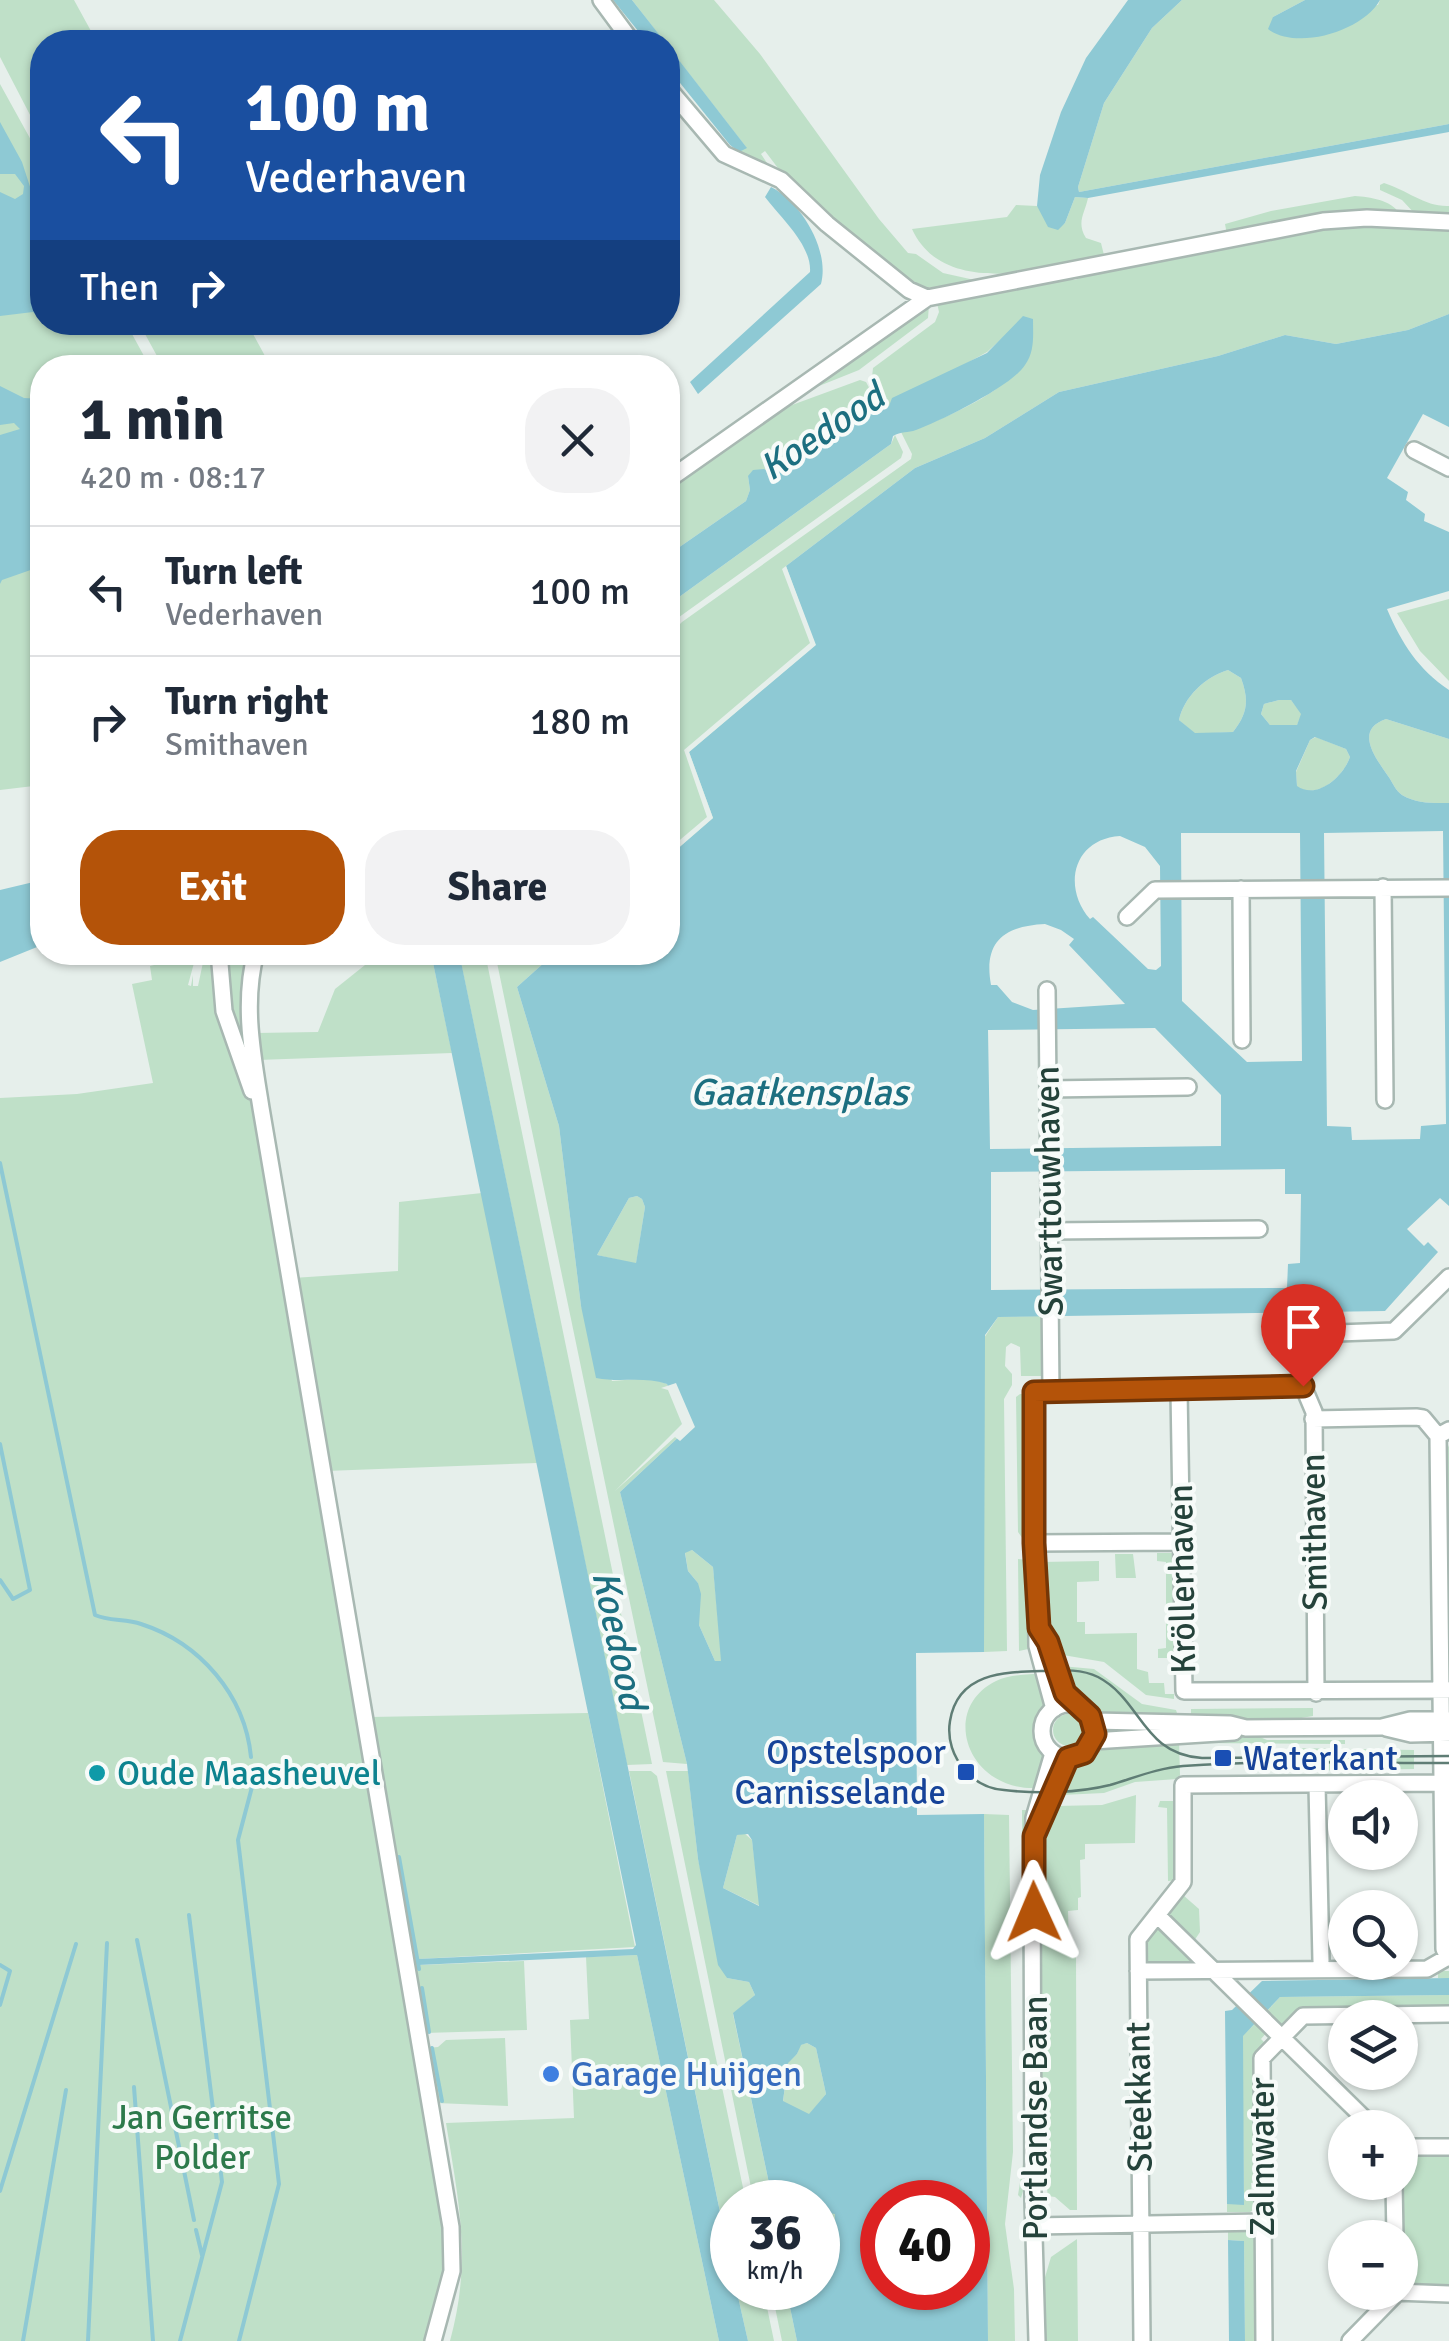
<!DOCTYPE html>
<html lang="en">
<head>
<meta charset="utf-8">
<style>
	:root { --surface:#fff; --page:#f2f2f3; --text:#1f2937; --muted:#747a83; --line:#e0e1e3; --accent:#b45309 }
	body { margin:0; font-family:Signika,sans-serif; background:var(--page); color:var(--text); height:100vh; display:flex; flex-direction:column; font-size:38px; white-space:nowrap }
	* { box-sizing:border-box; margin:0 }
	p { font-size:32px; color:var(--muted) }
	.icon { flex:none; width:55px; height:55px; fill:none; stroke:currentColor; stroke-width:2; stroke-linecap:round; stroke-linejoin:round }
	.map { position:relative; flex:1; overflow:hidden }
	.details { position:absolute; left:30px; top:355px; width:650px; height:610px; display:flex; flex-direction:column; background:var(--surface); border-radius:40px; box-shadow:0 2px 8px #0004 }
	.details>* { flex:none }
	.top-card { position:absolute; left:30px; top:30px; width:650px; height:305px; border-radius:40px; box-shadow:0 2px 8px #0004; background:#1a4fa0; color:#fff; overflow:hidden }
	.tools { position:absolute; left:1328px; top:1780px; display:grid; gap:20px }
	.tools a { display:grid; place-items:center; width:90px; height:90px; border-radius:50%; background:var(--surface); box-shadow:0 2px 8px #0004; font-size:50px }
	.speed { position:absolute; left:710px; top:2180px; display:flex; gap:20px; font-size:50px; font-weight:700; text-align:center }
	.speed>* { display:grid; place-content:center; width:130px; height:130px; border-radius:50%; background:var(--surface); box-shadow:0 2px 8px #0004; line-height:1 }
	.speed small { font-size:25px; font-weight:400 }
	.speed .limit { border:15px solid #d22; background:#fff; color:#111 }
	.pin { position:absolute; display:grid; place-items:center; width:85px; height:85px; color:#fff; margin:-102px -42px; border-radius:50% 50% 50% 0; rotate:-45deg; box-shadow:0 0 10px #0007 }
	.pin .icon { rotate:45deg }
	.me { position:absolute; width:110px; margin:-55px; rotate:359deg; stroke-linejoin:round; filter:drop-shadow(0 0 8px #0008) }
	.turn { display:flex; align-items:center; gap:35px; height:210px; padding:0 50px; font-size:45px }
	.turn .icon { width:130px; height:130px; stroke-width:2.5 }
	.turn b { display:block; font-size:70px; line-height:85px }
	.then { display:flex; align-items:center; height:95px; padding:0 50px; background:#0003; gap:20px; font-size:38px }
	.round { display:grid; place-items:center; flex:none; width:105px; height:105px; border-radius:40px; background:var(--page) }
	.summary { display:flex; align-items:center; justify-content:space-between; height:170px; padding:0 50px }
	h1 { font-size:60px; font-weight:700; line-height:75px }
	.primary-button { display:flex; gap:20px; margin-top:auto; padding:20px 50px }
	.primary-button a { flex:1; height:115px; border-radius:40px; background:var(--accent); color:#fff; font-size:40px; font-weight:700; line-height:115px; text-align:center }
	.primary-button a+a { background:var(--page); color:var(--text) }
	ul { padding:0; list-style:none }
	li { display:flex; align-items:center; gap:30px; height:130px; padding:0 50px; border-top:2px solid var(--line) }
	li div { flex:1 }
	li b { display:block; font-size:38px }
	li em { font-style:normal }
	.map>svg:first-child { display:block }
	.green { fill:#bfe0c8 }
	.water { fill:#8ec9d4; fill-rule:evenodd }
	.pier { fill:#e6efeb }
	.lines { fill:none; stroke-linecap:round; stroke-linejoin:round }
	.stream { stroke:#8ec9d4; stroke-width:4 }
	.minor-casing { stroke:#a8b8b2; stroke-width:20 }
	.minor { stroke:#fff; stroke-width:15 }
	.tram { stroke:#5f7d75; stroke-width:2.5 }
	.route-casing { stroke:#753606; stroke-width:25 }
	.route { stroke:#b45309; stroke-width:18 }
	.transit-dot { fill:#1a4fb4; stroke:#f7fbf9; stroke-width:4 }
	.culture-dot { fill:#0f9aa8; stroke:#f7fbf9; stroke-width:4 }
	.shop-dot { fill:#3f7fe0; stroke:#f7fbf9; stroke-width:4 }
	.labels { text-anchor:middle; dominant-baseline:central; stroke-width:8; stroke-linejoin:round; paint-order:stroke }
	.street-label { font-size:35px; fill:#24423a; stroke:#f7fbf9 }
	.transit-label { font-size:35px; fill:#164399; stroke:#f7fbf9; text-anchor:end }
	.culture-label { font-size:35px; fill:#0d838f; stroke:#f7fbf9; text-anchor:start }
	.shop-label { font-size:35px; fill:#366cbe; stroke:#f7fbf9; text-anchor:start }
	.park-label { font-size:35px; fill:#2d7a4b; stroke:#f7fbf9 }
	.water-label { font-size:38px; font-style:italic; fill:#1c6f80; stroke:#f7fbf9 }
</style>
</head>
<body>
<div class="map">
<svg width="1449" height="2341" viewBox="0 0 1449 2341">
	<rect width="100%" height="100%" fill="#e6efeb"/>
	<!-- green -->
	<path class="green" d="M0 0H74L97 42H42V138L0 57Z
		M632 0H714L760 54 879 219 908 253 916 254 943 273 979 281C951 287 932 293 906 282L787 180 765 151 761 154 773 172 738 159 739 152 746 147Z
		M1182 0H1305L1273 17 1378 5 1380 0H1449V124L1079 192 1078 187 1104 103 1152 28Z
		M0 84 42 160V322L126 323 150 367 42 368V785L0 790Z
		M1384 183C1407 190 1425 207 1449 206V216L1416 215 1402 200 1380 190V185Z
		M1355 196C1370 197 1391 200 1399 213L1227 235 1225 224 1271 211Z
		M1075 197 1088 198C1085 213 1076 222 1086 238L1101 243 1105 259C1046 268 944 299 912 229L1007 217 1016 205 1037 206 1060 227 1065 223Z
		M1342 224 1449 227V314L1408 330 1336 344 1285 335 1218 356 1059 392 985 438 915 468 786 566 816 645 689 752 713 818 668 857V636L682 622 911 459 912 454 901 432C917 432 988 399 999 386 1008 375 1017 335 1022 320L987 352 888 407 872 377 873 368 935 322 939 312 937 303 1053 279 1075 280 1087 275Z
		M929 305 928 318 859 370 799 394Z
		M139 323H247L271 367H163Z
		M860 380 866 382 881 410H870L774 475 748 476 750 490 746 501 668 555V486L773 412Z
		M895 435 903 452 901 458 668 625V605L891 444Z
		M1449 599V681L1420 651 1397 613Z
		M1228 670 1241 678C1249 700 1248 713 1233 732L1195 734 1179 720C1184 697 1205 677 1228 670Z
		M1279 700H1291L1302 714 1297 725H1270L1261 714 1264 704Z
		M1386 719 1449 739V803C1433 803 1417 804 1402 795 1395 790 1393 783 1388 776 1375 757 1354 730 1386 719Z
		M1316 737 1346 749 1350 757C1343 777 1317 800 1297 787L1296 772 1310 740Z
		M197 952 188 985 191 986 193 975V986H198L205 953 214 963 255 1111 368 1766 343 1767 345 1775H369L444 2219 446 2273 432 2341H0V1098L77 1094 153 1083 132 984 152 980 150 966C167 963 180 953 197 952Z
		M224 953H251V1077L228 1012Z
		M375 953H431L452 1053 258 1060 255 1033 318 1032 335 989 370 961Z
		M459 953H485L652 1764 627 1765Z
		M495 953H555L517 987 559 1126 581 1306 612 1381 650 1378 667 1384 685 1431 620 1492 687 1764 663 1762Z
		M482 1193 537 1463 326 1471 293 1278 398 1271 399 1202Z
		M637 1196 642 1199 645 1207 636 1264 597 1255 629 1198Z
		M1042 1316V1376H1021L1020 1347 1011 1343 1006 1347 1005 1366 1012 1374V1385L1004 1399 1007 1651 984 1652 982 1341 998 1317Z
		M1020 1394H1028V1539H1023L1018 1532 1016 1397Z
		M1449 1445V1680L1445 1454Z
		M692 1550 713 1567 722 1661H715L699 1625 698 1583 688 1571 685 1552Z
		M1157 1553H1172L1174 1658H1158V1649L1166 1648V1562L1157 1561Z
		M1115 1554H1133L1136 1578H1116Z
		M1018 1559 1028 1560 1033 1648 1019 1651Z
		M1099 1561V1581L1077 1582V1622H1085V1634L1137 1633V1669L1148 1672 1149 1683H1164L1165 1694H1174V1699L1146 1695 1104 1662 1063 1655 1060 1648 1055 1650 1043 1612 1040 1562Z
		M1061 1666 1094 1669 1142 1704 1176 1710 1179 1719 1098 1715 1078 1699Z
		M1043 1673 1047 1704 1037 1730 1044 1762 1037 1788C967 1791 939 1709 996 1681 1010 1674 1028 1675 1043 1673Z
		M1313 1708V1716L1284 1721 1191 1719V1709Z
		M588 1713 635 1947 418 1959 419 1965 524 1961 527 2030 424 2033 370 1717Z
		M1053 1730a16 16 0 1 1 32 0a16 16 0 1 1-32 0Z
		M1255 1735 1267 1740H1345V1744L1191 1743V1740Z
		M1179 1740 1180 1775 1177 1779 1135 1782 1104 1793 1061 1795 1074 1762 1095 1752 1100 1745Z
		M1294 1748 1414 1750V1769L1294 1771Z
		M629 1771H651L657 1776 746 2202H732V2270Z
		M666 1771H688L698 1859 727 1978 749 1982 755 1995 733 2014 773 2202H754Z
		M1136 1795 1135 1843 1085 1844V1859L1080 1860 1081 1897 1078 1898V1910L1068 1911 1069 1949 1076 1950V1957L1077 2210H1070L1055 2197 1048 2196 1041 2149V1837L1051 1811 1055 1812 1057 1806 1102 1805Z
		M1160 1801H1178L1179 1880 1168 1881 1167 1808 1158 1807Z
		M1022 1810H1029L1028 2174 1021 2198 1018 2195 1024 2158Z
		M984 1814 1009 1815 1013 2152 1005 2224 1014 2289 1015 2341H988Z
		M744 1833 752 1840 760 1906 723 1888 737 1835Z
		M1183 1895 1199 1909 1200 1932 1188 1950 1194 1963H1145L1144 1937Z
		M637 1955 719 2341H450C472 2260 459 2204 446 2123L574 2118 570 2020 589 2019 586 1957Z
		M1438 1971H1449V2009L1308 2011 1283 2029 1265 2013 1280 1997 1448 1995 1449 1979 1438 1978Z
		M1258 2021 1268 2031 1261 2039 1267 2045 1257 2182 1251 2183 1252 2196 1257 2197 1258 2207 1250 2212H1227V2204H1244L1242 2036Z
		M505 2038 508 2106 437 2103 427 2048 438 2047 446 2040Z
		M807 2043 816 2048 826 2094 809 2115 783 2102 788 2062 797 2054 800 2045Z
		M1449 2154V2286L1403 2287 1401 2155Z
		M818 2211 835 2213 834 2259 818 2264Z
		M1228 2232H1250L1258 2237 1259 2341H1245L1244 2241 1228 2240Z
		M1077 2239 1078 2341H1044L1043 2284 1051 2257Z
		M736 2288H763L774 2341H748Z
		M771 2288H786L797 2341H782Z"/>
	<!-- water -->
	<path class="water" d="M613 0H632L665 42H647Z
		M1128 0H1182L1152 28 1104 103 1078 187 1079 192 1449 124V132L1088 198 1075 197 1065 223 1058 230 1048 227 1037 206 1040 175 1061 112 1086 58Z
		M1305 0H1380C1363 31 1297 51 1268 29L1273 17Z
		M668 46 747 148 739 152 730 145 668 68Z
		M0 122 22 162 34 199 42 207V319L33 312 0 316V192L15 199 23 194 24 186 15 174H0Z
		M771 187C801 202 830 250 821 284L698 394 690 382 810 272C812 245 780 217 765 197Z
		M1449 314V427L1423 414 1387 478 1408 492 1406 500 1425 514 1424 521 1449 532V591L1387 609C1402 644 1418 669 1449 690V739L1386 719C1354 730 1375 757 1388 776 1393 783 1395 790 1402 795 1417 804 1433 803 1449 803V1206L1440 1198 1407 1229 1424 1246 1428 1242 1438 1252 1385 1311 998 1317 985 1335 984 1652 916 1653 917 1815 984 1814 988 2341H797L786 2288H818V2264L834 2258 835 2214 818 2211V2202H773L733 2013 755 1995 749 1982 727 1978 718 1965 698 1859 687 1764 620 1492 685 1431 667 1384C643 1376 620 1383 596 1378L581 1306 559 1126 517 987 555 953 668 952V857L713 818 689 752 815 645 786 566 915 468 985 438 1059 392 1218 356 1285 335 1336 344 1408 330ZM1228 670 1241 678C1249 700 1248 713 1233 732L1195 733 1179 720C1184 697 1205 677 1228 670ZM1279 700H1291L1301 714 1297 725H1270L1261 714 1264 704ZM1315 737 1346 749 1350 757C1343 777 1317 800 1297 786L1296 771 1310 740ZM1443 831 1446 1124 1421 1126 1420 1139 1352 1140 1351 1127 1327 1126 1324 833ZM1181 833H1300L1302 1061 1247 1062 1182 1001ZM1120 836 1145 847 1160 866 1161 966 1156 970 1148 969 1093 917 1090 919C1062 887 1073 839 1120 836ZM1045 924 1061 930 1074 939 1069 945 1125 1004 1033 1010 1012 1002 997 985H991C983 941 1005 926 1045 924ZM1155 1028 1221 1095V1146L990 1149 988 1030ZM1285 1169V1194H1301L1300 1263 1288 1264 1287 1288 991 1290V1172ZM637 1196 642 1199 645 1207 636 1263 597 1255 629 1198ZM692 1550 713 1567 721 1661H715L699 1625 701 1594 698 1583 688 1571 685 1553ZM748 1834 752 1840 759 1906 723 1888 737 1835ZM807 2043 816 2048 826 2094 809 2114 783 2101 788 2063 797 2054 801 2045ZM882 2202H968V2288H882Z
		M1023 316 1033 319C1033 335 1035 351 1025 365 1012 386 941 421 916 430 908 433 901 431 893 436L891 444 668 605V555L746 501 750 490 748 476 753 470 764 469 774 475 870 410 880 411 889 406 892 398 987 353Z
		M0 386 24 398 42 399V566L2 580 0 584V435L20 429 14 423 0 425Z
		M42 880V945L0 962V890Z
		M459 952 732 2270V2288H736L748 2341H719L637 1955 418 1965 417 1959 633 1949 636 1945 431 953Z
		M1449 1978V1995L1280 1997 1243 2036 1244 2205 1227 2204 1225 2011 1232 2010 1262 1981Z
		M1228 2240 1244 2241 1245 2341H1229Z"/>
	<!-- pier -->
	<path class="pier" d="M786 566 816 645 689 752 713 818 668 857V850L707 817 684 750 810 643 782 569Z
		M676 1383 695 1427 680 1441 675 1437 615 1491 682 1424 668 1390 661 1388Z"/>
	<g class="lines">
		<!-- stream -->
		<path class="stream" d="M0 1163 95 1615C108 1621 126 1619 141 1624 200 1643 245 1695 251 1757
			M0 1444 30 1590 13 1599 0 1580
			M399 1857 419 1969
			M137 1940 194 2220
			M0 1965 10 1971 0 2005
			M422 1988 429 2032
			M432 2048 442 2101
			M134 2087 153 2341
			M0 2191 76 1944
			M196 2230 202 2255
			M23 2341 66 2090
			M88 2341 107 1943
			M180 2341 222 2182 189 1915
			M239 2341 279 2184 238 1840 252 1787"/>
		<!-- minor casing -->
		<g class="minor-casing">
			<path id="minor" d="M601 0 632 42
				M668 88 724 154 781 180 827 224 909 290 927 298
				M1414 450 1449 468
				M668 480 927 298 1323 221 1367 218 1449 222
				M1383 887 1385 1100
				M1241 889 1242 1040
				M1127 917 1155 890 1449 888
				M219 952 224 1011 252 1091
				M256 952C242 1004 253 1057 261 1108L451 2227 452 2271 433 2341
				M1047 990 1051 1392
				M1048 1089 1188 1087
				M1049 1231 1259 1229
				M1303 1386 1301 1345 1309 1334 1394 1331 1449 1277
				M1179 1390 1184 1691 1449 1690
				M1313 1419 1416 1417 1423 1418 1438 1436
				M1449 1430 1438 1436 1444 1949 1449 1958
				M1034 1543 1180 1542
				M1039 1628C1055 1652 1056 1682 1074 1705
				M1042 1731a27 27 0 1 1 54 0a27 27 0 1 1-54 0Z
				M1054 1709 1037 1646 1034 1391 1303 1386 1314 1412 1316 1693
				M1094 1721 1230 1724 1246 1728 1382 1727 1410 1720H1448
				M1386 1728 1411 1734 1449 1733
				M1093 1741 1234 1732
				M1317 1785 1321 1961
				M1039 1828 1068 1758
				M1157 1915 1374 2128
				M1138 1971 1427 1969 1448 1957
				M1400 2147H1449
				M1394 2182 1395 2238
				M1034 2226 1263 2222
				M1395 2292 1449 2294
				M1037 2341 1033 2200 1032 1858 1034 1818 1053 1753
				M1142 2341 1138 1939 1183 1882V1785L1449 1783
				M1264 2341 1262 2058 1303 2016 1449 2014
				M1350 2341 1395 2295"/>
		</g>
		<!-- minor -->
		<use href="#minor" class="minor"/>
		<!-- tram -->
		<path class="tram" d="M1449 1756 1202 1758C1142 1754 1142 1700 1098 1677 1082 1669 1064 1670 1046 1671 1007 1672 958 1671 950 1721 947 1739 953 1757 965 1770 975 1782 989 1789 1004 1790 1037 1794 1078 1793 1110 1785 1134 1778 1158 1768 1183 1766 1271 1760 1361 1763 1449 1763"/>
	</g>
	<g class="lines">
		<!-- route casing -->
		<g class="route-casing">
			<path id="route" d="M1034 1912V1836L1068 1758 1084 1753 1095 1734 1090 1716 1065 1693 1048 1642 1039 1628 1034 1543V1392L1303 1386"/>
		</g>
		<!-- route -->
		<use href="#route" class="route"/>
	</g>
	<!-- markers -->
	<g class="transit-dot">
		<rect x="1213" y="1748" width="20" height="20" rx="5"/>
		<rect x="956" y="1762" width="20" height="20" rx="5"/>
	</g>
	<circle class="culture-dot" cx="97" cy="1773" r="10"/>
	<circle class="shop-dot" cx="551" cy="2074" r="10"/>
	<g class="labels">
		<!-- street labels -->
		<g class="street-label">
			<text transform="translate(1049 1191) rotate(-91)">Swarttouwhaven</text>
			<text transform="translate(1314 1532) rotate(-91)">Smithaven</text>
			<text transform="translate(1182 1579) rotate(-91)">Kröllerhaven</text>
			<text transform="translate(1139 2097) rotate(-91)">Steekkant</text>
			<text transform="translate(1035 2118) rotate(-90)">Portlandse Baan</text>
			<text transform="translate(1262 2157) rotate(-90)">Zalmwater</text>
		</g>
		<!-- transit labels -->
		<g class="transit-label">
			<text x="946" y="1752">Opstelspoor<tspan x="946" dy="40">Carnisselande</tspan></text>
			<text x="1243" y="1758" text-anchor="start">Waterkant</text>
		</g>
		<!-- culture labels -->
		<g class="culture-label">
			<text x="117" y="1773">Oude Maasheuvel</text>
		</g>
		<!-- shop labels -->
		<g class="shop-label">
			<text x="571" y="2074">Garage Huijgen</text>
		</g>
		<!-- park labels -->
		<g class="park-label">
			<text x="202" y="2117">Jan Gerritse<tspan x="202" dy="40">Polder</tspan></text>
		</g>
		<!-- water labels -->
		<g class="water-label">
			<text transform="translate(822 432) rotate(-34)">Koedood</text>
			<text x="799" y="1092">Gaatkensplas</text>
			<text transform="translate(619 1640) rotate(78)">Koedood</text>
		</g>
	</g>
</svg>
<div class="tools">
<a><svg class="icon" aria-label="sound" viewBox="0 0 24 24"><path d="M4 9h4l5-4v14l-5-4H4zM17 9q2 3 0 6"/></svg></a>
<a><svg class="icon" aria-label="search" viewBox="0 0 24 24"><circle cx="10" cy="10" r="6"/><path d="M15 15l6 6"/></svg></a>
<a><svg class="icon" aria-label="layers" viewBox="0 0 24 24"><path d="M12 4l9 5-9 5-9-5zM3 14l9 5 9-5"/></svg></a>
<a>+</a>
<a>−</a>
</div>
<div class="speed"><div>36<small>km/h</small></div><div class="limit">40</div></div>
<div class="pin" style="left:1303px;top:1386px;background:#d93025"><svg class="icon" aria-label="arrive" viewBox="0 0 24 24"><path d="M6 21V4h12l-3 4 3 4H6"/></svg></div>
<svg class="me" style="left:1034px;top:1912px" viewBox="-20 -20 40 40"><path d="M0-17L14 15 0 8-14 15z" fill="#b45309" stroke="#fff" stroke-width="4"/></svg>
<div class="top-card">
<div class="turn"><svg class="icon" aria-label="left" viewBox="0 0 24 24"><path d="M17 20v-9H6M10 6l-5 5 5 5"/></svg><div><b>100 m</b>Vederhaven</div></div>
<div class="then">Then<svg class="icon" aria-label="right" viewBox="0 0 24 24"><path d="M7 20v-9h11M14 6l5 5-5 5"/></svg></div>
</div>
<section class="details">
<div class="summary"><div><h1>1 min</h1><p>420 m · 08:17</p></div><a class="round"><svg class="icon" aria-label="close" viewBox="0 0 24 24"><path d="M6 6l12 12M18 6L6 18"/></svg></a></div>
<ul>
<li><svg class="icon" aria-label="left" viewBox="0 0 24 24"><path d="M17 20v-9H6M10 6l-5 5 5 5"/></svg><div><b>Turn left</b><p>Vederhaven</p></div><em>100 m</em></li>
<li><svg class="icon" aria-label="right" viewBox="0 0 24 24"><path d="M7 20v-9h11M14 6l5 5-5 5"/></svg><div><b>Turn right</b><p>Smithaven</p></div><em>180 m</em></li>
</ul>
<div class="primary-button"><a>Exit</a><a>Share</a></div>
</section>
</div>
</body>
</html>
